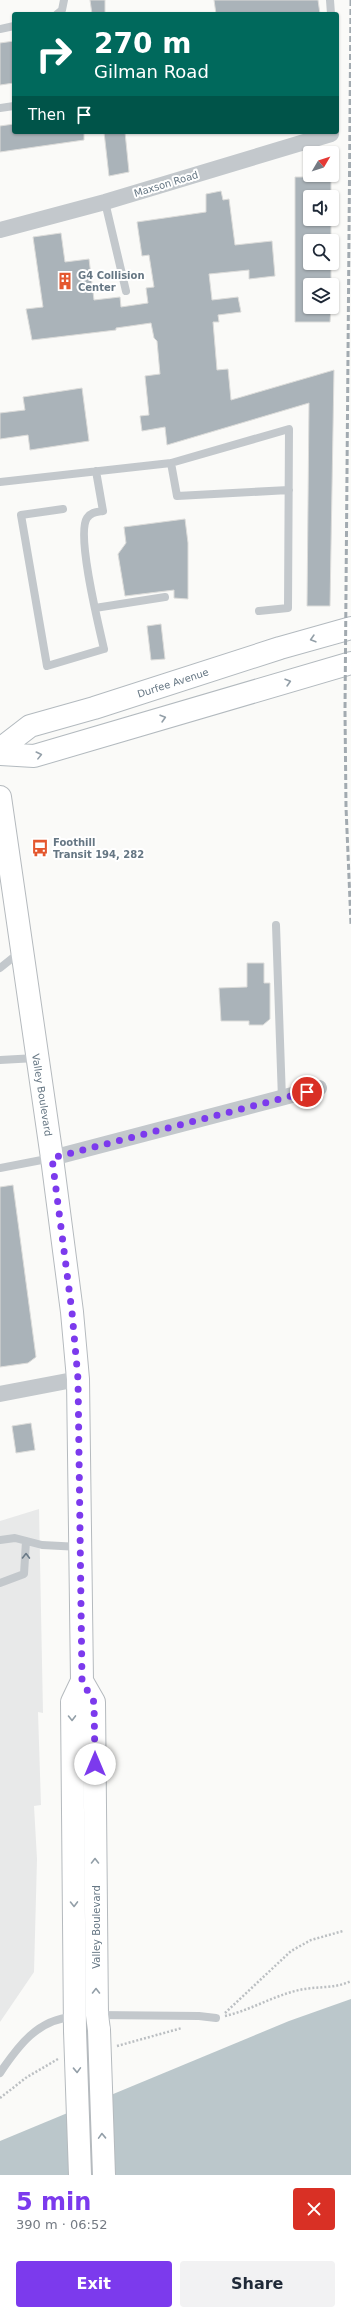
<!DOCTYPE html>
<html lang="en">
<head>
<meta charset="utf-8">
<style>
	:root { --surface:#fff; --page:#f2f2f3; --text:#1f2937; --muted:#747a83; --accent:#7c3aed }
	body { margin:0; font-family:"DejaVu Sans",sans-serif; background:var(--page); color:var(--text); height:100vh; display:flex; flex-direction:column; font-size:15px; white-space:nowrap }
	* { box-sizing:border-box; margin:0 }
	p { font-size:13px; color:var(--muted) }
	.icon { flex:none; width:22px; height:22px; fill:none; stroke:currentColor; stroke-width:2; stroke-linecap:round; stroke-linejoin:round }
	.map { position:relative; height:2175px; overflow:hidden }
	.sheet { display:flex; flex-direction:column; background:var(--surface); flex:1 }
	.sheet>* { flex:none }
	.banner { position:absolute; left:12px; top:12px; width:327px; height:122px; border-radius:4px; box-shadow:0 1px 3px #0004; background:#00695c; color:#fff; overflow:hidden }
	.needle { width:26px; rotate:51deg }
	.fabs { position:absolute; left:303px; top:146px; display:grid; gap:8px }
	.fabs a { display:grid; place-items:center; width:36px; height:36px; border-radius:4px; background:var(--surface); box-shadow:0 1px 3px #0004; font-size:20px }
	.pin { position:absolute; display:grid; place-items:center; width:34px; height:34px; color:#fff; margin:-17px; border:2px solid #fff; border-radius:50%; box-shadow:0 1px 4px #0007 }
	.me { position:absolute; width:44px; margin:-22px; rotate:0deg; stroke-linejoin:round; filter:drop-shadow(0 0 3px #0008) }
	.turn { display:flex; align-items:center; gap:14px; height:84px; padding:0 16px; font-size:18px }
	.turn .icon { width:52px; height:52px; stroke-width:2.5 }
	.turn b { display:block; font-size:28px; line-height:34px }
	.then { display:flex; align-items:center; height:38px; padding:0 16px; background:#0003; gap:8px; font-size:15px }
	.round { display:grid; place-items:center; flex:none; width:42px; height:42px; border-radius:4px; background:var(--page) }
	.overview { display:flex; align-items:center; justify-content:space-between; height:68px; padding:0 16px }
	h1 { font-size:24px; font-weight:800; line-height:30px; color:var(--accent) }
	.action { display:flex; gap:8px; margin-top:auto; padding:8px 16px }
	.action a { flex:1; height:46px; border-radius:4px; background:var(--accent); color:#fff; font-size:16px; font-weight:800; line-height:46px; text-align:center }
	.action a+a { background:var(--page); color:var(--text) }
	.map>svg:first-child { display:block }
	.built { fill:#e8e9e9 }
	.water { fill:#bbc7cb }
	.building { fill:#aab3b9; stroke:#dcdcda }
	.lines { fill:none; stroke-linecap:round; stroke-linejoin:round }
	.secondary-casing { stroke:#b3babf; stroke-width:24 }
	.primary-casing { stroke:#b5babe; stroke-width:24 }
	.path { stroke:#bbbfc2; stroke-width:2.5; stroke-dasharray:2 2; stroke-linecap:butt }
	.lane { stroke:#c3c8cc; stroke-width:8 }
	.street { stroke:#c3c8cc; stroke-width:16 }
	.secondary { stroke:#fff; stroke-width:22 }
	.primary { stroke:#fff; stroke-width:22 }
	.rail { stroke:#a2aab0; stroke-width:3; stroke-dasharray:6 3; stroke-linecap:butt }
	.primary-bridge-casing { stroke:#b5babe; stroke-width:24; stroke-linecap:butt }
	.primary-bridge { stroke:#fff; stroke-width:22 }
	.oneway { stroke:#939fa8 }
	.oneway2 { stroke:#6a7a87 }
	.route { stroke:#7c3aed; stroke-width:7; stroke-dasharray:0 12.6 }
	.labels { text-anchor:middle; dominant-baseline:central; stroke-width:4; stroke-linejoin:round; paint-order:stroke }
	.street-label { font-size:10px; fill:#657683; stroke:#fff }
	.poi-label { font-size:10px; font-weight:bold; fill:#657683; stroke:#fff; text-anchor:start }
</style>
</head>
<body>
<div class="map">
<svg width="351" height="2175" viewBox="0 0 351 2175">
	<rect width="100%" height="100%" fill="#fafaf8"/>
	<!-- built -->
	<path class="built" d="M39 1509 43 1713 38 1712 41 1805 34 1806 37 1859 34 1972 0 2022V1521Z"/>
	<!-- water -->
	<path class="water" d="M351 1999V2175H0V2141L289 2021Z"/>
	<!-- building -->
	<path class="building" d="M90 0H105V14H92Z
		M214 0H318L320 14H216Z
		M14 41V83L0 85V43Z
		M14 124V132H84V140L0 152V126Z
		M104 132H125L129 172 109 176Z
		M295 177H331V197H310V219H331V241H310V263H331V285H310V307H331L330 322H295Z
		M221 191 223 200 229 199 235 245 272 241 275 276 249 279V270L209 274 212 300 238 297 241 312 218 315 219 322H213L217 370 228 369 231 400 334 370 330 606H307L309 403 167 445 165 427 142 431 140 416 149 415 145 376 160 374 157 341 154 338 151 323 116 328V330L32 340 26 309 43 307 33 237 61 233 65 262 89 259 94 300 120 297 121 307 148 303 146 288 154 287 149 255 142 256 137 222 206 212V194Z
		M82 388 89 441 30 450 28 435 0 439V413L25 410 23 397Z
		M185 519 188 543V599L174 598V590L125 596 118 554 126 543 124 527Z
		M161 624 165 659 151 660 147 626Z
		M247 963H264V983H270V1019L263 1025H249V1021H221L219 988 247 987Z
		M13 1185 36 1357 28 1363 0 1367V1187Z
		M31 1423 35 1450 16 1453 12 1426Z"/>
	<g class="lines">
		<!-- secondary casing -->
		<g class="secondary-casing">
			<path id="secondary" d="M0 749 30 726 94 708 280 648 351 628
				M0 754 34 756 351 663"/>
		</g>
		<!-- primary casing -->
		<g class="primary-casing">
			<path id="primary" d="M0 797 52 1158 72 1312 78 1379 82 1681 72 1702 75 2031
				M82 1681 94 1702 97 2015 99 2030"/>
		</g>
		<!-- path -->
		<path class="path" d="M225 2013 291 1951 311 1940 343 1931
			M225 2016C251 2010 273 1996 299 1990 316 1986 335 1989 351 1981
			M117 2046 182 2028
			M0 2098 27 2077 58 2059"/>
		<!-- lane -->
		<path class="lane" d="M330 0 331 14
			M57 14 62 10 64 0
			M0 29 14 26
			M0 108 14 106
			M105 202 126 291
			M171 463 177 496 289 490
			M0 482 171 463 289 429 288 608 259 611
			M63 509 21 515 47 666 104 649C99 627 76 534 87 518 91 512 97 512 103 511L96 471
			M95 608 165 597
			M276 925 282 1099
			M0 968 20 952
			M0 1060 36 1058
			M0 1168 52 1158
			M0 1540 15 1538 42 1545 80 1547
			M0 1583 24 1574 26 1541
			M97 2015 199 2016 216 2018
			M0 2073C18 2046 38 2019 73 2017"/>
		<!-- street -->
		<path class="street" d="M0 230 105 202 331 134
			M52 1158 319 1088
			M0 1394 78 1379"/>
		<!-- secondary -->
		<use href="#secondary" class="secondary"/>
		<!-- primary -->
		<use href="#primary" class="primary"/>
		<!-- rail -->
		<path class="rail" d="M351 0 345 711 346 807 351 924"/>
		<!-- primary-bridge casing -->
		<g class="primary-bridge-casing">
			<path id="primary-bridge" d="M99 2030 104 2175
				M75 2031 80 2175"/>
		</g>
		<!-- primary-bridge -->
		<use href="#primary-bridge" class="primary-bridge"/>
	</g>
	<!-- one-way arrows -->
	<defs><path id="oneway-chevron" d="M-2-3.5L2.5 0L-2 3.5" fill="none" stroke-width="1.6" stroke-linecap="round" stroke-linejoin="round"/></defs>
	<g class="oneway">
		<use href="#oneway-chevron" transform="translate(313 639) rotate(164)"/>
		<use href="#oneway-chevron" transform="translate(288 682) rotate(-16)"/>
		<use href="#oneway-chevron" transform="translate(163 718) rotate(-16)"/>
		<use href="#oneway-chevron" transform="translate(39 755) rotate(-14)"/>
		<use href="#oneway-chevron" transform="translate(72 1718) rotate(89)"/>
		<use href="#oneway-chevron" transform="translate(95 1861) rotate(-90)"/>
		<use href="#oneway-chevron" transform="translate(74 1904) rotate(89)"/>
		<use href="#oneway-chevron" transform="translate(96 1991) rotate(-90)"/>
		<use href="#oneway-chevron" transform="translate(77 2070) rotate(88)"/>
		<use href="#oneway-chevron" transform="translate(102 2136) rotate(-92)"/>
	</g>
	<use class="oneway2" href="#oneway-chevron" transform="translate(26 1556) rotate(-89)"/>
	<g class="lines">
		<!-- route -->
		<path class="route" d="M95 1764 94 1702 82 1681 78 1379 72 1312 52 1158 307 1092"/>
	</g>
	<!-- icons -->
	<defs>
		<g id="building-bare" transform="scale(1.38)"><path d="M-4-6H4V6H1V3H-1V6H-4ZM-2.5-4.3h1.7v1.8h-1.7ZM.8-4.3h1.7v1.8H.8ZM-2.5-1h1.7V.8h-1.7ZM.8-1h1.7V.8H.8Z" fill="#e4572e" stroke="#fff" stroke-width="2.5" paint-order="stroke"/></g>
		<g id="bus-bare" transform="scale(1.38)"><path d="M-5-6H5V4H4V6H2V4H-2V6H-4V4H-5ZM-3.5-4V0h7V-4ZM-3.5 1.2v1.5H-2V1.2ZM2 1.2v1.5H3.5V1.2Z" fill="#e4572e" stroke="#fff" stroke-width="2.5" paint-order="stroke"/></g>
	</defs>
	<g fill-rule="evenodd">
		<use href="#building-bare" x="65" y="281"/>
		<use href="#bus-bare" x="40" y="848"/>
	</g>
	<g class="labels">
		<!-- street labels -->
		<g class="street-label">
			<text transform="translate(166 184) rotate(-17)">Maxson Road</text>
			<text transform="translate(173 683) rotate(-18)">Durfee Avenue</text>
			<text transform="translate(42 1095) rotate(81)">Valley Boulevard</text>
			<text transform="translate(96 1927) rotate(-90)">Valley Boulevard</text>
		</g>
		<!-- poi labels -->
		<g class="poi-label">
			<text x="78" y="275">G4 Collision<tspan x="78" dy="12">Center</tspan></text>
			<text x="53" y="842">Foothill<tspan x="53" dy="12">Transit 194, 282</tspan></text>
		</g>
	</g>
</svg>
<div class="fabs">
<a><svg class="needle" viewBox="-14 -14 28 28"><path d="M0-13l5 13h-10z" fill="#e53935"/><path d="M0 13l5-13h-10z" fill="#747a83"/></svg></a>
<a><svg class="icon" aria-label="sound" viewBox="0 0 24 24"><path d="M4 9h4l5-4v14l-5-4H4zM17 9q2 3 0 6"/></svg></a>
<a><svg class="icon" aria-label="search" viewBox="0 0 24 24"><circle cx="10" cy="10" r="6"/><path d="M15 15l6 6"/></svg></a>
<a><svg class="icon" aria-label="layers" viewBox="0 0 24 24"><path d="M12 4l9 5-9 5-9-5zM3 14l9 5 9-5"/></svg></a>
</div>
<div class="pin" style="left:307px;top:1092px;background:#d93025"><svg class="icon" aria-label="arrive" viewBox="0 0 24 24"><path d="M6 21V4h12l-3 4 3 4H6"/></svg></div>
<svg class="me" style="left:95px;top:1764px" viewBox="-20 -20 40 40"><circle r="19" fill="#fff"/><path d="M0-13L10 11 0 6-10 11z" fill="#7c3aed"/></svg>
<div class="banner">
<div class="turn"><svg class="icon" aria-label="right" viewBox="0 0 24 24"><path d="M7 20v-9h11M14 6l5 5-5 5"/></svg><div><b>270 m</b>Gilman Road</div></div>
<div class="then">Then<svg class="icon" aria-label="arrive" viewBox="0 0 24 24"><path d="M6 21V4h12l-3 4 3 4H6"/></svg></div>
</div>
</div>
<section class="sheet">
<div class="overview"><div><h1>5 min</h1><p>390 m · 06:52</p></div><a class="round" style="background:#d93025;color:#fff"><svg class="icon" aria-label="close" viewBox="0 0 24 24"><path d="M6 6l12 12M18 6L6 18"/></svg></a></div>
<div class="action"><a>Exit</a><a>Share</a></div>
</section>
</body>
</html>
